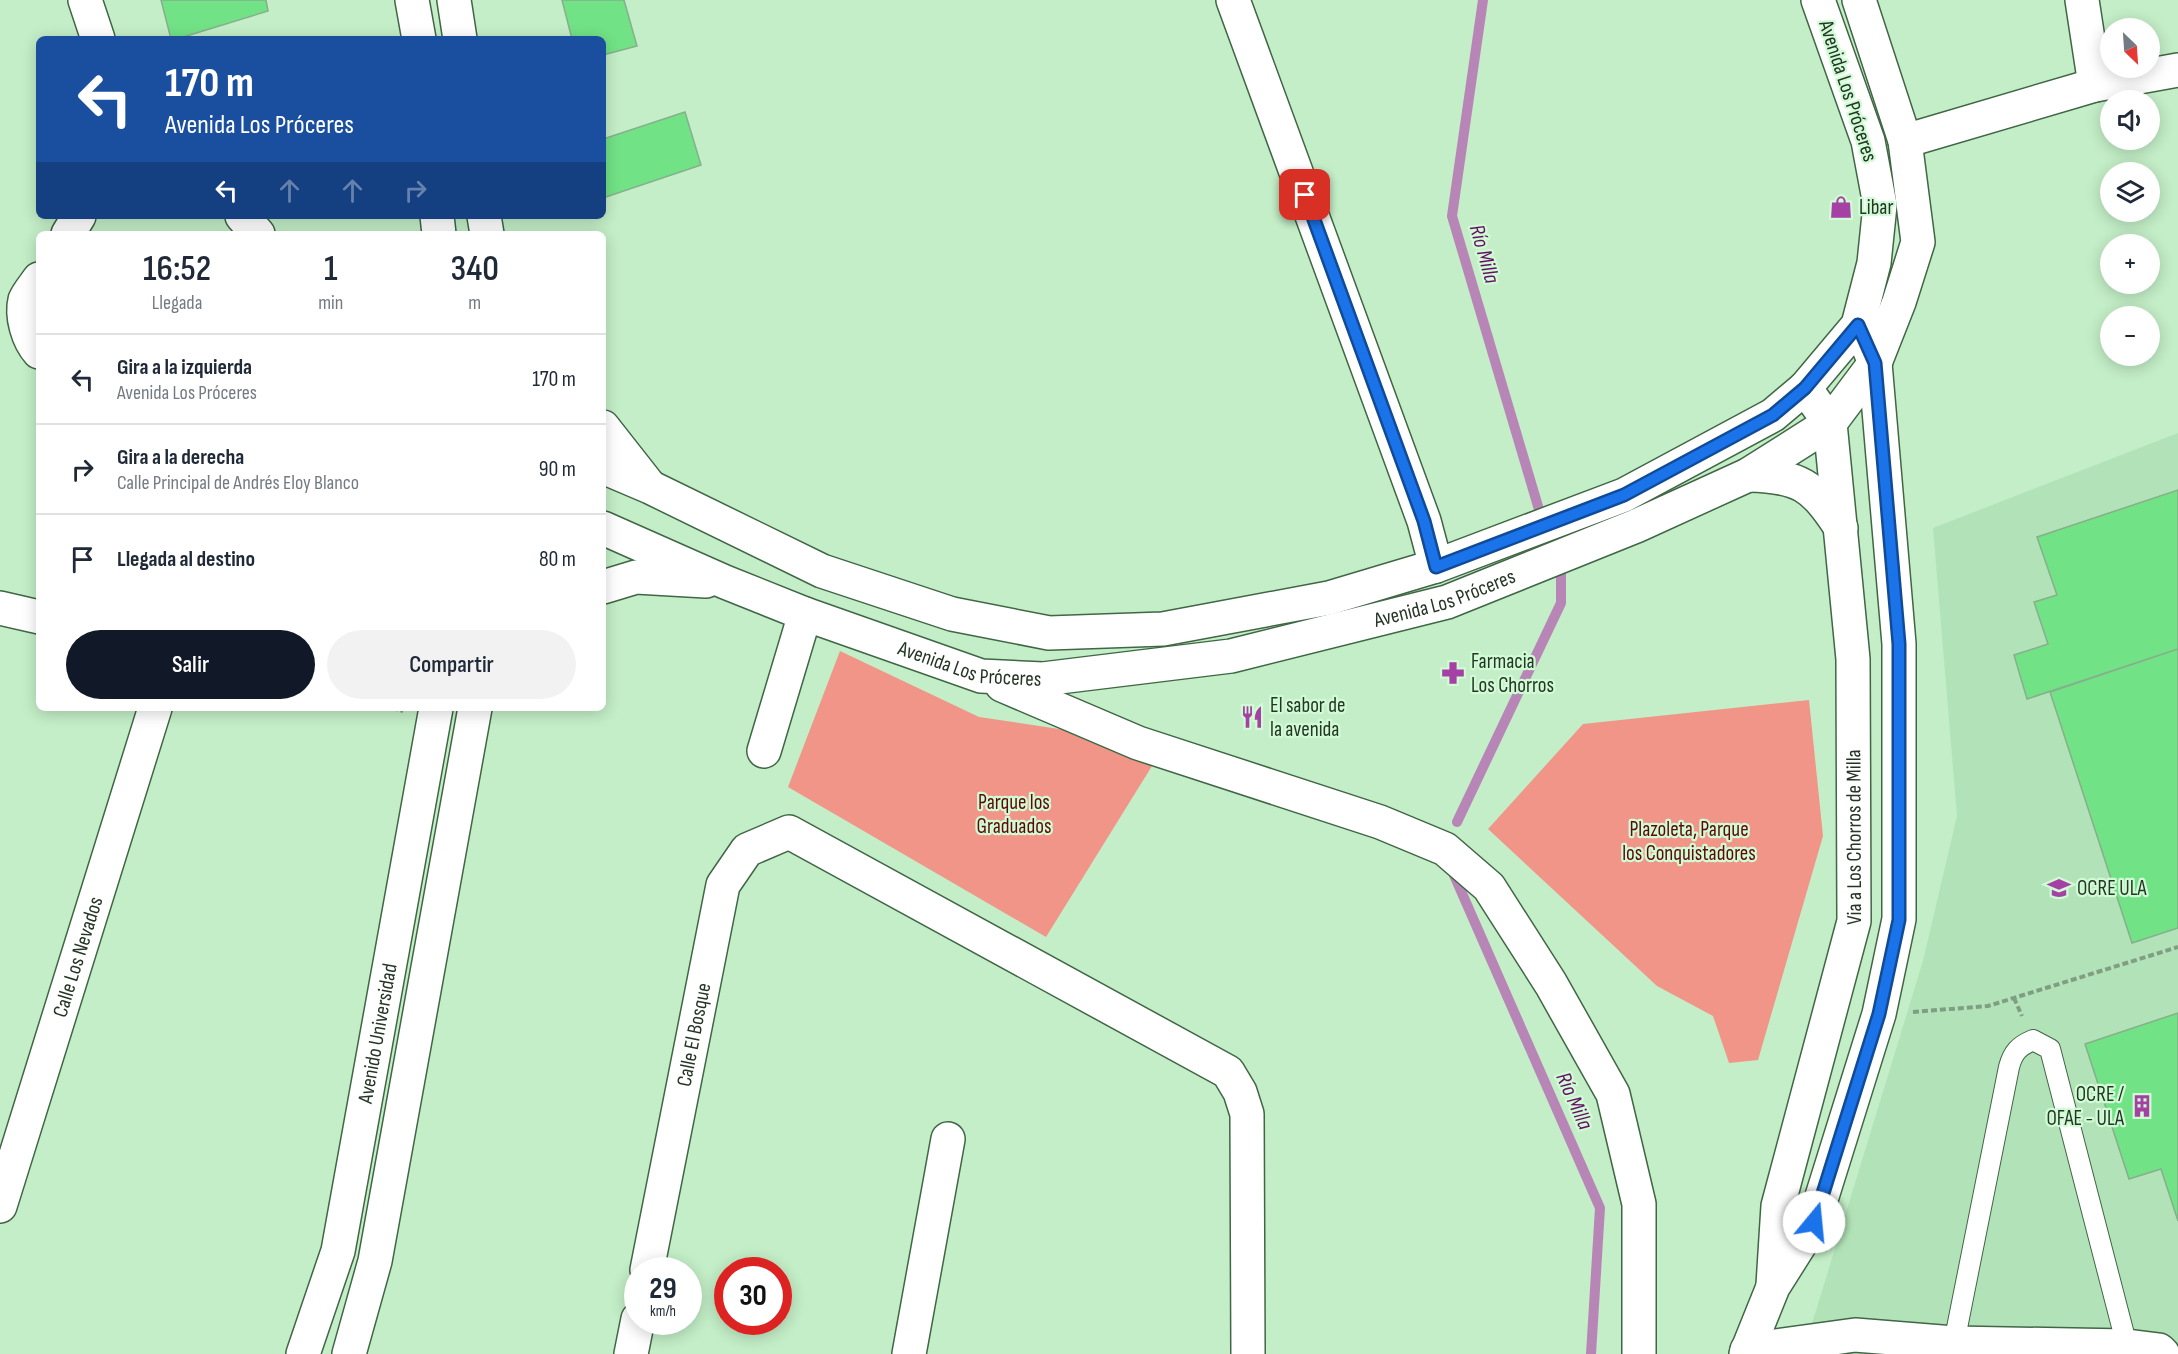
<!DOCTYPE html>
<html lang="es">
<head>
<meta charset="utf-8">
<style>
	:root { --surface:#fff; --page:#f2f2f3; --text:#1f2937; --muted:#747a83; --line:#e0e1e3; --accent:#111827 }
	body { margin:0; font-family:"Sofia Sans Condensed",sans-serif; background:var(--page); color:var(--text); height:100vh; display:flex; flex-direction:column; font-size:22px; white-space:nowrap }
	* { box-sizing:border-box; margin:0 }
	p { font-size:20px; color:var(--muted) }
	.icon { flex:none; width:33px; height:33px; fill:none; stroke:currentColor; stroke-width:2; stroke-linecap:round; stroke-linejoin:round }
	.map { position:relative; flex:1; overflow:hidden }
	.sheet { position:absolute; left:36px; top:231px; width:570px; height:480px; display:flex; flex-direction:column; background:var(--surface); border-radius:9px; box-shadow:0 3px 15px #0003 }
	.sheet>* { flex:none }
	.banner { position:absolute; left:36px; top:36px; width:570px; height:183px; border-radius:9px; box-shadow:0 3px 15px #0003; background:#1a4fa0; color:#fff; overflow:hidden }
	.needle { width:39px; rotate:155deg }
	.tools { position:absolute; left:2100px; top:18px; display:grid; gap:12px }
	.tools a { display:grid; place-items:center; width:60px; height:60px; border-radius:50%; background:var(--surface); box-shadow:0 3px 15px #0003; font-size:30px }
	.speed { position:absolute; left:624px; top:1257px; display:flex; gap:12px; font-size:30px; font-weight:700; text-align:center }
	.speed>* { display:grid; place-content:center; width:78px; height:78px; border-radius:50%; background:var(--surface); box-shadow:0 3px 15px #0003; line-height:1 }
	.speed small { font-size:15px; font-weight:400 }
	.speed .limit { border:9px solid #d22; background:#fff; color:#111 }
	.pin { position:absolute; display:grid; place-items:center; width:51px; height:51px; color:#fff; margin:-26px; border-radius:12px; box-shadow:0 3px 9px #0006 }
	.me { position:absolute; width:66px; margin:-33px; rotate:17deg; stroke-linejoin:round; filter:drop-shadow(0 0 4px #0008) }
	.turn { display:flex; align-items:center; gap:21px; height:126px; padding:0 30px; font-size:27px }
	.turn .icon { width:78px; height:78px; stroke-width:2.5 }
	.turn b { display:block; font-size:42px; line-height:51px }
	.lanes { display:flex; align-items:center; height:57px; padding:0 30px; background:#0003; justify-content:center; gap:30px; direction:ltr }
	.lanes .off { opacity:.35 }
	.eta { display:flex; justify-content:space-evenly; align-items:center; height:102px; text-align:center }
	.eta b { font-size:36px; font-weight:600; line-height:42px }
	.cta { display:flex; gap:12px; margin-top:auto; padding:12px 30px }
	.cta a { flex:1; height:69px; border-radius:36px; background:var(--accent); color:#fff; font-size:24px; font-weight:600; line-height:69px; text-align:center }
	.cta a+a { background:var(--page); color:var(--text) }
	ul { padding:0; list-style:none }
	li { display:flex; align-items:center; gap:18px; height:90px; padding:0 30px; border-top:2px solid var(--line) }
	li div { flex:1 }
	li b { display:block; font-size:22px }
	li em { font-style:normal }
	.map>svg:first-child { display:block }
	.built { fill:#b2e3b8 }
	.green { fill:#f19589 }
	.lines { fill:none; stroke-linecap:round; stroke-linejoin:round }
	.stream { stroke:#b886b6; stroke-width:10 }
	.building { fill:#72e286; stroke:#86af8b; stroke-width:1.5 }
	.service-casing { stroke:#406645; stroke-width:22 }
	.minor-casing { stroke:#406645; stroke-width:36 }
	.trunk-casing { stroke:#406645; stroke-width:36 }
	.path { stroke:#7f9e82; stroke-width:4; stroke-dasharray:6 3; stroke-linecap:butt }
	.service { stroke:#fff; stroke-width:20 }
	.minor { stroke:#fff; stroke-width:33 }
	.trunk { stroke:#fff; stroke-width:33 }
	.route-casing { stroke:#114b97; stroke-width:15 }
	.route { stroke:#1a73e8; stroke-width:10 }
	.labels { text-anchor:middle; dominant-baseline:central; stroke-width:4.5; stroke-linejoin:round; paint-order:stroke }
	.street-label { font-size:21px; fill:#253627; stroke:#d0fbd4 }
	.poi-label { font-size:21px; fill:#253627; stroke:#d0fbd4; text-anchor:start }
	.park-label { font-size:21px; fill:#5e0908; stroke:#d0fbd4 }
	.water-label { font-size:22px; font-style:italic; fill:#670f67; stroke:#d0fbd4 }
</style>
</head>
<body>
<div class="map">
<svg width="2178" height="1354" viewBox="0 0 2178 1354">
	<rect width="100%" height="100%" fill="#c3eec7"/>
	<!-- built -->
	<path class="built" d="M2178 433V1354H1805L1807 1340 1923 961 1957 816 1933 528Z"/>
	<!-- green -->
	<path class="green" d="M840 651 979 717 1165 745 1046 937 788 787Z
		M1809 700 1823 836 1758 1060 1729 1063 1713 1016 1657 986 1488 829 1583 724Z"/>
	<g class="lines">
		<!-- stream -->
		<path class="stream" d="M1483 0 1452 216 1540 513
			M1457 822 1561 603V573
			M1454 875 1600 1208 1591 1354"/>
	</g>
	<!-- building -->
	<path class="building" d="M161 0H266L268 11 177 39H171Z
		M562 0H624L637 46 603 55V39H572Z
		M685 112 701 165 603 198V139Z
		M2178 490V649L2027 699 2014 655 2048 644 2034 602 2057 595 2037 537Z
		M2178 649V928L2132 943 2050 692Z
		M2178 1013V1221L2161 1169 2129 1179 2085 1044Z"/>
	<g class="lines">
		<!-- service casing -->
		<g class="service-casing">
			<path id="service" d="M1954 1343 2009 1067C2013 1052 2019 1046 2033 1040L2050 1049 2127 1346"/>
		</g>
		<!-- minor casing -->
		<g class="minor-casing">
			<g id="minor">
				<path d="M85 0 98 39"/>
				<path d="M412 0 419 39"/>
				<path d="M454 0 460 39"/>
				<path d="M1233 0 1424 521 1436 566"/>
				<path d="M2082 0 2095 85"/>
				<path d="M1905 141 2095 85 2178 70"/>
				<path d="M242 216 258 234"/>
				<path d="M437 216 439 234"/>
				<path d="M484 216 487 234"/>
				<path d="M68 234 79 216"/>
				<path d="M39 279C35 285 28 293 25 300 21 316 28 340 39 352"/>
				<path d="M0 608 39 617"/>
				<path d="M764 751 805 614"/>
				<path id="s1" d="M0 1206 155 708"/>
				<path id="s2" d="M647 1270 723 885 747 850 789 832 1228 1072 1240 1092 1247 1114 1248 1354"/>
				<path id="s3" d="M1773 1285 1778 1206 1854 921 1853 659 1830 423 1805 388"/>
				<path d="M1747 1350 1855 1335 1954 1343 2127 1346 2159 1350 2163 1354"/>
				<path d="M631 1354 638 1319"/>
				<path d="M909 1354 948 1139"/>
				<path d="M1746 1354 1773 1287 1814 1222 1879 1014 1899 919V644L1875 363 1868 346"/>
			</g>
		</g>
		<!-- trunk casing -->
		<g class="trunk-casing">
			<g id="trunk">
				<path d="M603 427 647 483"/>
				<path d="M603 467 650 487 822 571 952 614 1049 633 1163 629 1329 598 1436 566 1624 495 1773 415 1805 388 1858 325 1874 263 1880 205 1868 141 1818 0"/>
				<path d="M1748 475C1800 476 1813 485 1841 528"/>
				<path id="s4" d="M603 528 725 582 805 614 981 676 1043 679 1231 656 1447 602 1636 526 1748 475 1830 423 1875 363 1899 302 1918 242 1905 141 1859 0"/>
				<path d="M603 587 636 577 706 581"/>
				<path d="M1002 685 1138 743 1380 822 1445 849 1489 887 1551 984 1613 1094 1639 1204V1354"/>
				<path id="s5" d="M303 1354 338 1251 436 708"/>
				<path d="M349 1354 375 1261 475 708"/>
			</g>
		</g>
		<!-- path -->
		<path class="path" d="M392 708 403 711
			M2014 998 2022 1016
			M1913 1012 1988 1006 2178 947"/>
		<!-- service -->
		<use href="#service" class="service"/>
		<!-- minor -->
		<use href="#minor" class="minor"/>
		<!-- trunk -->
		<use href="#trunk" class="trunk"/>
	</g>
	<g class="lines">
		<!-- route casing -->
		<g class="route-casing">
			<path id="route" d="M1305 195 1424 521 1436 567 1624 495 1773 415 1805 388 1858 325 1875 363 1899 644V920L1879 1014 1814 1222"/>
		</g>
		<!-- route -->
		<use href="#route" class="route"/>
	</g>
	<!-- icons -->
	<defs>
		<g id="shop-bare" transform="scale(1.8)"><path d="M-5-2.5h2.3a2.7 3.5 0 0 1 5.4 0H5L5.5 6h-11ZM-1.5-2.5h3a1.5 2.3 0 0 0-3 0Z" fill="#a540a4" stroke="#d0fbd4" stroke-width="2.5" paint-order="stroke"/></g>
		<g id="pharmacy-bare" transform="scale(1.8)"><path d="M-2-6h4v4h4v4h-4v4h-4v-4h-4v-4h4Z" fill="#a540a4" stroke="#d0fbd4" stroke-width="2.5" paint-order="stroke"/></g>
		<g id="restaurant-bare" transform="scale(1.8)"><path d="M-5-6h1v4h1v-4h1v4h1v-4h1v5L-1.5 .5V6h-2V.5L-5-1ZM5-6V6H3V1.5H1.5Q1.5-4 5-6Z" fill="#a540a4" stroke="#d0fbd4" stroke-width="2.5" paint-order="stroke"/></g>
		<g id="university-bare" transform="scale(1.8)"><path d="M0-5L7-2L0 1L-7-2ZM-4 1L0 2.5L4 1V4Q0 6-4 4Z" fill="#a540a4" stroke="#d0fbd4" stroke-width="2.5" paint-order="stroke"/></g>
		<g id="building-bare" transform="scale(1.8)"><path d="M-4-6H4V6H1V3H-1V6H-4ZM-2.5-4.3h1.7v1.8h-1.7ZM.8-4.3h1.7v1.8H.8ZM-2.5-1h1.7V.8h-1.7ZM.8-1h1.7V.8H.8Z" fill="#a540a4" stroke="#d0fbd4" stroke-width="2.5" paint-order="stroke"/></g>
	</defs>
	<g fill-rule="evenodd">
		<use href="#shop-bare" x="1841" y="207"/>
		<use href="#pharmacy-bare" x="1453" y="673"/>
		<use href="#restaurant-bare" x="1252" y="717"/>
		<use href="#university-bare" x="2059" y="888"/>
		<use href="#building-bare" x="2142" y="1106"/>
	</g>
	<g class="labels">
		<!-- street labels -->
		<g class="street-label">
			<text transform="translate(1848 91) rotate(72)">Avenida Los Próceres</text>
			<text stroke="none"><textPath href="#s4" startOffset="879">Avenida Los Próceres</textPath></text>
			<text stroke="none"><textPath href="#s4" startOffset="393">Avenida Los Próceres</textPath></text>
			<text stroke="none"><textPath href="#s3" startOffset="458">Via a Los Chorros de Milla</textPath></text>
			<text stroke="none"><textPath href="#s1" startOffset="261">Calle Los Nevados</textPath></text>
			<text stroke="none"><textPath href="#s5" startOffset="330">Avenido Universidad</textPath></text>
			<text stroke="none"><textPath href="#s2" startOffset="240">Calle El Bosque</textPath></text>
		</g>
		<!-- poi labels -->
		<g class="poi-label">
			<text x="1859" y="207">Libar</text>
			<text x="1471" y="661">Farmacia<tspan x="1471" dy="24">Los Chorros</tspan></text>
			<text x="1270" y="705">El sabor de<tspan x="1270" dy="24">la avenida</tspan></text>
			<text x="2077" y="888">OCRE ULA</text>
			<text x="2124" y="1094" text-anchor="end">OCRE /<tspan x="2124" dy="24">OFAE - ULA</tspan></text>
		</g>
		<!-- park labels -->
		<g class="park-label">
			<text x="1014" y="802">Parque los<tspan x="1014" dy="24">Graduados</tspan></text>
			<text x="1689" y="829">Plazoleta, Parque<tspan x="1689" dy="24">los Conquistadores</tspan></text>
		</g>
		<!-- water labels -->
		<g class="water-label">
			<text transform="translate(1484 254) rotate(74)">Río Milla</text>
			<text transform="translate(1574 1101) rotate(66)">Río Milla</text>
		</g>
	</g>
</svg>
<div class="tools">
<a><svg class="needle" viewBox="-14 -14 28 28"><path d="M0-13l5 13h-10z" fill="#e53935"/><path d="M0 13l5-13h-10z" fill="#747a83"/></svg></a>
<a><svg class="icon" aria-label="sound" viewBox="0 0 24 24"><path d="M4 9h4l5-4v14l-5-4H4zM17 9q2 3 0 6"/></svg></a>
<a><svg class="icon" aria-label="layers" viewBox="0 0 24 24"><path d="M12 4l9 5-9 5-9-5zM3 14l9 5 9-5"/></svg></a>
<a>+</a>
<a>−</a>
</div>
<div class="speed"><div>29<small>km/h</small></div><div class="limit">30</div></div>
<div class="pin" style="left:1305px;top:195px;background:#d93025"><svg class="icon" aria-label="arrive" viewBox="0 0 24 24"><path d="M6 21V4h12l-3 4 3 4H6"/></svg></div>
<svg class="me" style="left:1814px;top:1222px" viewBox="-20 -20 40 40"><circle r="19" fill="#fff"/><path d="M0-13L10 11 0 6-10 11z" fill="#1a73e8"/></svg>
<div class="banner">
<div class="turn"><svg class="icon" aria-label="left" viewBox="0 0 24 24"><path d="M17 20v-9H6M10 6l-5 5 5 5"/></svg><div><b>170 m</b>Avenida Los Próceres</div></div>
<div class="lanes"><svg class="icon" aria-label="left" viewBox="0 0 24 24"><path d="M17 20v-9H6M10 6l-5 5 5 5"/></svg><svg class="icon off" aria-label="ahead" viewBox="0 0 24 24"><path d="M12 20V5M6 11l6-6 6 6"/></svg><svg class="icon off" aria-label="ahead" viewBox="0 0 24 24"><path d="M12 20V5M6 11l6-6 6 6"/></svg><svg class="icon off" aria-label="right" viewBox="0 0 24 24"><path d="M7 20v-9h11M14 6l5 5-5 5"/></svg></div>
</div>
<section class="sheet">
<div class="eta">
<div><b>16:52</b><p>Llegada</p></div>
<div><b>1</b><p>min</p></div>
<div><b>340</b><p>m</p></div>
</div>
<ul>
<li><svg class="icon" aria-label="left" viewBox="0 0 24 24"><path d="M17 20v-9H6M10 6l-5 5 5 5"/></svg><div><b>Gira a la izquierda</b><p>Avenida Los Próceres</p></div><em>170 m</em></li>
<li><svg class="icon" aria-label="right" viewBox="0 0 24 24"><path d="M7 20v-9h11M14 6l5 5-5 5"/></svg><div><b>Gira a la derecha</b><p>Calle Principal de Andrés Eloy Blanco</p></div><em>90 m</em></li>
<li><svg class="icon" aria-label="arrive" viewBox="0 0 24 24"><path d="M6 21V4h12l-3 4 3 4H6"/></svg><div><b>Llegada al destino</b></div><em>80 m</em></li>
</ul>
<div class="cta"><a>Salir</a><a>Compartir</a></div>
</section>
</div>
</body>
</html>
